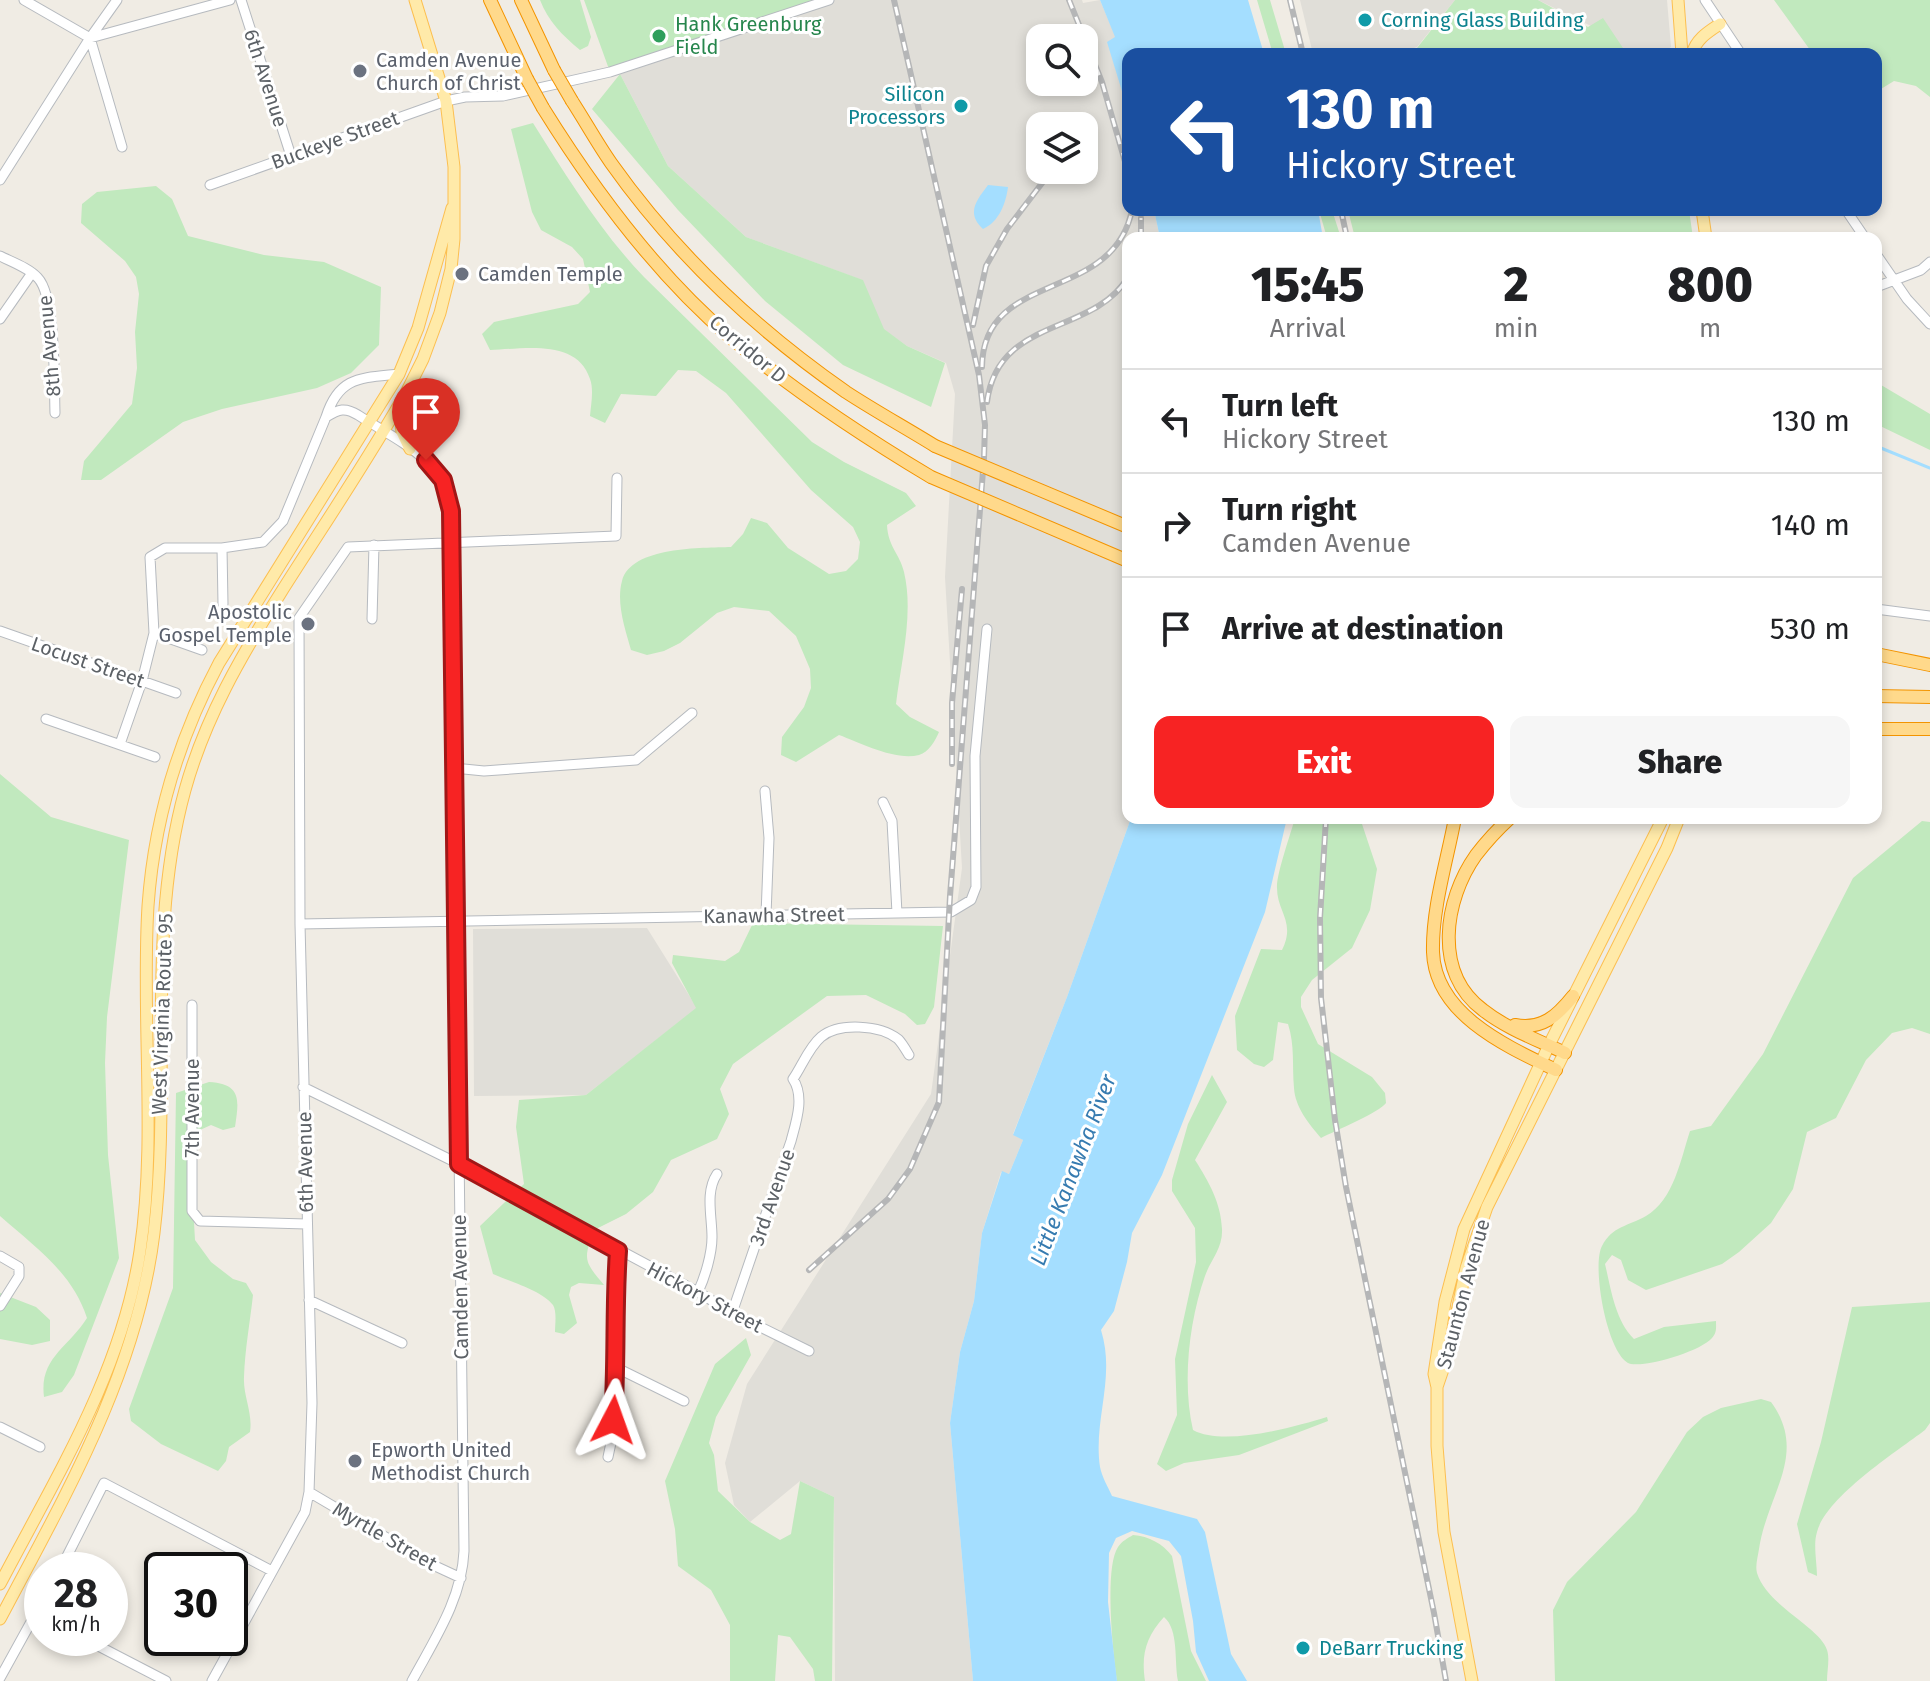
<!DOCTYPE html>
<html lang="en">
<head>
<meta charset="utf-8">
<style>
	:root { --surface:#fff; --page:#f6f6f6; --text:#202124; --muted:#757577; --line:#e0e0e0; --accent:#f72323 }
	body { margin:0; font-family:"Fira Sans",sans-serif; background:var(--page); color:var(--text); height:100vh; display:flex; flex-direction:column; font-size:30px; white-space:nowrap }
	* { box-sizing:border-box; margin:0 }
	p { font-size:26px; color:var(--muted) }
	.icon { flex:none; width:44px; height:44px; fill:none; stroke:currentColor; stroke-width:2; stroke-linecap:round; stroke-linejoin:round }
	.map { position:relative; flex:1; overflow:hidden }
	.sheet { position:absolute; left:1122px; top:232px; width:760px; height:592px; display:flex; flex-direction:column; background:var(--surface); border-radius:16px; box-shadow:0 4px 12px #0003 }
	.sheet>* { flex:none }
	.banner { position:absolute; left:1122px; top:48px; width:760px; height:168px; border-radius:16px; box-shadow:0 4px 12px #0003; background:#1a4fa0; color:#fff; overflow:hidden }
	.fabs { position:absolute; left:1026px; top:24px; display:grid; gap:16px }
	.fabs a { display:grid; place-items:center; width:72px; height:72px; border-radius:16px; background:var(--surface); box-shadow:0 4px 12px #0003; font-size:40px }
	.speed { position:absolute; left:24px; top:1552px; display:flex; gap:16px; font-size:40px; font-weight:700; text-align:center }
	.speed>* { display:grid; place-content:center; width:104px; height:104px; border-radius:50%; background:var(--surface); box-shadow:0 4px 12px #0003; line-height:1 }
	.speed small { font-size:20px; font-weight:400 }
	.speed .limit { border:4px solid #111; border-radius:12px; background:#fff; color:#111 }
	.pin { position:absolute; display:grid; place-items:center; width:68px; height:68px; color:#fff; margin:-82px -34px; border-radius:50% 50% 50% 0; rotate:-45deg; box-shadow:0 0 8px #0007 }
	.pin .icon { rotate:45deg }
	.me { position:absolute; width:88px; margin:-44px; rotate:4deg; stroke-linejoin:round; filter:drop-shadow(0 0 6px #0008) }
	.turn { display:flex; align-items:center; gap:28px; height:168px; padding:0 32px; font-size:36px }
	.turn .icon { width:104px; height:104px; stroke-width:2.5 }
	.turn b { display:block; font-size:56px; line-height:68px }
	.eta { display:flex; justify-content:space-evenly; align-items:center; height:136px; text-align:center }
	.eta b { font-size:48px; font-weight:800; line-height:56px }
	.cta { display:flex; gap:16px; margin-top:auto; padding:16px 32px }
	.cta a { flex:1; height:92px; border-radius:16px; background:var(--accent); color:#fff; font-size:32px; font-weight:800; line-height:92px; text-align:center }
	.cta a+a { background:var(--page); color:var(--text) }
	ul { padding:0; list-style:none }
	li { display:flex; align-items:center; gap:24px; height:104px; padding:0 32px; border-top:2px solid var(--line) }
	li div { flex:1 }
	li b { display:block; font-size:30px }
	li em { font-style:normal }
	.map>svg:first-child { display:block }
	.industrial { fill:#e0ded8; fill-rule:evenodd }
	.green { fill:#c1e9be }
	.water { fill:#a4deff }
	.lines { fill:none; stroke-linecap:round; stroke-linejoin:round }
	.stream { stroke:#a4deff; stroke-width:3 }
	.minor-casing { stroke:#b6babf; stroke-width:11 }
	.major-casing { stroke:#fcbf50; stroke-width:13 }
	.highway-casing { stroke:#f39400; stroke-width:14 }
	.minor { stroke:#fff; stroke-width:9 }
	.major { stroke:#ffeaa9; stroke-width:11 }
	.highway { stroke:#ffd98b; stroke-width:12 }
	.rail-casing { stroke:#b5b6b7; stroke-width:6 }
	.rail { stroke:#fff; stroke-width:3; stroke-dasharray:9; stroke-linecap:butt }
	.highway-bridge-casing { stroke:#f39400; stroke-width:14; stroke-linecap:butt }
	.highway-bridge { stroke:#ffd98b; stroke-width:12 }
	.route-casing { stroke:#a11717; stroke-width:20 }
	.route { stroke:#f72323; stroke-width:14 }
	.culture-dot { fill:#0f9aa8; stroke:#fff; stroke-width:3 }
	.leisure-dot { fill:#2e9e5b; stroke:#fff; stroke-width:3 }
	.worship-dot { fill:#6b7280; stroke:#fff; stroke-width:3 }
	.labels { text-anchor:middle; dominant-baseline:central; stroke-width:6; stroke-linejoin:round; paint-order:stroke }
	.culture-label { font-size:20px; fill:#0d838f; stroke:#fff; text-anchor:start }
	.leisure-label { font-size:20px; fill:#27864d; stroke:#fff; text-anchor:start }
	.worship-label { font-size:20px; fill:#5b616d; stroke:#fff; text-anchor:start }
	.street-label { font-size:20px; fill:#5c6166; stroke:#fff }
	.water-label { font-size:22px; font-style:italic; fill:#367bb0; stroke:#fff }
</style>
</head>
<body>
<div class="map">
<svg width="1930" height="1681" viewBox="0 0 1930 1681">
	<rect width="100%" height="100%" fill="#f0ece4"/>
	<!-- industrial -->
	<path class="industrial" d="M833 0H1082L1083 3 1100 0 1116 38 1120 82 1128 111V210H1154L1160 238H1128V818H1131L1067 997 1013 1134 1023 1140 1009 1174 1001 1172 982 1233 974 1301 960 1352 950 1423 973 1681H835L834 1497 800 1481 750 1522 734 1505 725 1463 747 1384 931 1094 962 868 945 577 955 394 946 363 907 346 883 329 862 280 746 237 668 166 620 74ZM1040 38H1084V82H1040ZM1040 126H1084V170H1040Z
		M1300 0H1455L1417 47 1396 54H1313Z
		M1538 0H1667L1671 47 1660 54H1622L1591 26Z
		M647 928 697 1008 586 1095 474 1096 473 929Z"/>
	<!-- green -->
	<path class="green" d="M540 0H580L591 37 588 46 580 50C562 35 548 21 540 0Z
		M584 0H831L610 72Z
		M1257 0H1270L1286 54H1273Z
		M1455 0H1538L1588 27 1603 18 1627 54H1401L1417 48Z
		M1774 0H1930V97L1916 86 1894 81 1876 92V54H1813Z
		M620 74 668 166 746 237 863 280 884 329 907 346 945 363 931 407 843 365 765 301 678 210 592 109Z
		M533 123C567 177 600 231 644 277L812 442 844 462 906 493 916 506 887 525C888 547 900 554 904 572 914 614 901 662 896 704L910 717 939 732C935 741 929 752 919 755 895 761 861 743 839 735L796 762 781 755 782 737 804 707 811 688 810 669 796 636 769 611 734 607 717 613 680 643 664 651 647 655 631 650C625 629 616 603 622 581 631 546 703 548 731 547L743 534 751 518 767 523 788 548 829 574 846 571 858 559 860 542 853 527 811 490 726 393 696 371 678 370 656 396 621 394 605 423 590 416C591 405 594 389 590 379 577 338 523 349 490 350L482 334 494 322 578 304 590 292 583 259 572 247 541 230 532 212 511 129Z
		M156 186 172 199 188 236 264 255 324 262 381 287 379 345 351 373 317 388 222 409 183 422 101 480H81L84 461 132 404 137 368 135 332 139 294 136 277 125 261 81 223 82 204 97 192Z
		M1319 210H1332L1341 238H1327Z
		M1348 210H1689L1693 238H1355Z
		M1876 382 1930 414V450L1876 424Z
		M0 774 51 817 129 840 107 1017 105 1063 108 1155 119 1258 74 1375 62 1392 44 1397C39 1358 68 1348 87 1318 72 1272 35 1247 0 1216Z
		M1295 818H1360L1377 869 1370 910 1352 948 1312 980 1301 997V1007L1318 1044 1372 1077 1385 1093 1386 1103C1380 1112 1335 1131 1321 1138 1309 1124 1295 1107 1294 1088 1292 1065 1295 1046 1288 1024L1278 1022 1273 1060 1264 1067 1254 1064 1237 1050 1235 1016 1261 949 1282 950C1296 922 1277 912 1277 888 1276 875 1291 833 1295 818Z
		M1922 821 1930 822V1034L1912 1028 1892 1033 1866 1060 1836 1118 1807 1132 1793 1189 1771 1223 1739 1252 1722 1264 1646 1290 1628 1280 1621 1260 1612 1255 1605 1264C1611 1289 1615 1320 1634 1339L1664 1327 1716 1321C1716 1327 1717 1333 1712 1338 1701 1351 1648 1367 1631 1364 1608 1359 1591 1266 1602 1246 1612 1226 1629 1226 1646 1216 1674 1200 1681 1158 1690 1131L1711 1126 1763 1054 1853 878Z
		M753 923 943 926 934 1007 925 1024 917 1025 905 1014 866 995 827 996 733 1064 720 1089 729 1114 717 1139 671 1160 653 1192 626 1214 594 1230C583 1260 584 1261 604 1285L579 1283 571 1287 569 1295 577 1323 564 1334 555 1332C555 1324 557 1312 553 1305 543 1291 509 1281 493 1274L480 1226 524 1184 516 1127 519 1100 586 1095 696 1008 672 963 673 955 725 961 739 952Z
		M1212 1075 1227 1102 1195 1160C1209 1182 1221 1203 1222 1229 1223 1248 1211 1259 1205 1276 1189 1321 1182 1383 1193 1430 1224 1447 1294 1427 1327 1417L1328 1421 1239 1455 1184 1463 1166 1471 1157 1464 1177 1415 1175 1359 1196 1262 1195 1228 1172 1191V1180L1188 1124Z
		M209 1082C242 1084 239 1100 235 1127L223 1130 211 1125 189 1135 195 1240 211 1262 233 1279 246 1283 253 1295C250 1322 245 1349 244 1377 243 1396 253 1413 250 1432L229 1447 226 1461 218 1471 161 1444 131 1421 129 1409 173 1288 176 1093Z
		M0 1293 36 1307 50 1320V1341L32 1345 0 1339Z
		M1930 1302V1423L1925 1430C1896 1452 1826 1497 1817 1532 1813 1544 1817 1563 1817 1576L1808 1572 1797 1524 1821 1442 1852 1307Z
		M746 1338 751 1355 716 1417 709 1443 714 1455 718 1491 750 1522 780 1540 791 1534 800 1481 834 1497 832 1681H815L813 1669 790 1637 778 1635 775 1681H730V1625L711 1590 678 1566 675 1529 665 1481 715 1364Z
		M1761 1399 1771 1402C1809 1454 1767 1494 1759 1549 1758 1556 1755 1566 1757 1573 1768 1607 1820 1627 1827 1650 1830 1659 1827 1671 1827 1681H1555L1553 1610 1567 1582 1636 1512 1687 1432 1703 1417 1721 1408Z
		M1133 1535C1149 1536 1163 1544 1172 1556L1191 1651 1206 1681H1178C1174 1660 1179 1630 1164 1617 1146 1637 1141 1654 1145 1681H1117C1113 1654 1104 1568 1118 1547 1122 1541 1128 1538 1133 1535Z"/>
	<!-- water -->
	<path class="water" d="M1100 0H1248L1264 54H1128V111L1107 42 1115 37Z
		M988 185 1008 187C1006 203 999 222 983 229 966 213 976 201 988 185Z
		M1154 210H1318L1323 238H1160Z
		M1131 818H1287L1265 912 1162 1175 1132 1233 1127 1262 1114 1311 1101 1330C1116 1378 1093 1420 1100 1467 1102 1477 1108 1487 1112 1496L1197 1519 1205 1532 1231 1654 1247 1681H1209L1196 1652 1193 1621 1181 1556 1169 1541 1132 1531 1116 1538 1109 1553 1108 1602 1117 1681H973L950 1423 960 1352 974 1301 982 1233 1002 1171 1009 1174 1023 1140 1013 1135 1067 997Z"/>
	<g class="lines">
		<!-- stream -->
		<path class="stream" d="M1876 446 1930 468"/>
		<!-- minor casing -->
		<g class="minor-casing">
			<path id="minor" d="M24 0 90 38 122 147
				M241 0 291 156
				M1705 0 1741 54
				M90 38 230 0
				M0 180 90 38 117 0
				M210 185 446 101 465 97 503 96 610 72 829 0
				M1846 210 1865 238
				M1876 254 1907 299 1930 324
				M0 256C12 262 29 268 38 278 56 297 54 384 55 413
				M1876 287 1921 270 1930 262
				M0 319 32 273
				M326 417C339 376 361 378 399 374
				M222 548 223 604
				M1876 609 1930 616
				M372 619 374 545
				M0 631 176 693
				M154 633 202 650
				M46 719 155 757
				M120 744 142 681 154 633 150 557 165 548H222L263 542 283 521 326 417C339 409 345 407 358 415 396 440 447 460 451 511L464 1551C462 1599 434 1640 412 1681
				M454 768 484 771 636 760 692 713
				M765 791 769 838 766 915
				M883 802 892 821 897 913
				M300 924 951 912 971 900 976 887 975 756 987 629
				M192 1005V1211L200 1221 306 1224
				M303 1087 459 1164 698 1292 732 1313 809 1351
				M0 1256 19 1267V1276L0 1306
				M698 1292C705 1277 712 1254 712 1237 712 1216 705 1192 717 1174
				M309 1300 402 1343
				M732 1313 791 1141C796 1122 805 1097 793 1079 802 1066 809 1047 821 1037 839 1022 880 1025 898 1039 902 1043 906 1050 909 1055
				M617 1368 684 1401
				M0 1427 40 1447
				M608 1457C620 1408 614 1357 614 1307 614 1289 617 1270 618 1251
				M309 1492 433 1565 461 1578
				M60 1570 104 1483 272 1571
				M83 1638 166 1681
				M0 1678 42 1602
				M212 1681 305 1512 309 1492 312 1403 300 924 299 618 348 547 616 536 617 478"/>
		</g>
		<!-- major casing -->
		<g class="major-casing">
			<path id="major" d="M1678 0 1682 54
				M1692 54C1696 39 1708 32 1720 24
				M1702 210 1706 238
				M400 407 402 432 410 449
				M1437 1387 1448 1355 1466 1268 1487 1207 1667 848 1679 818
				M0 1584C56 1477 122 1372 140 1251 157 1137 141 1020 148 906 154 821 179 738 219 663L399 374 418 328 452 208
				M0 1619C65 1496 137 1373 154 1233 172 1086 145 934 185 790 205 718 241 656 280 594 323 526 368 460 407 391L423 359 440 313 451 269 454 239V167L446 101 415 0
				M1472 1681 1444 1532 1437 1446V1387L1434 1374 1445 1302 1464 1229 1549 1045 1663 818"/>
		</g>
		<!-- highway casing -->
		<g class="highway-casing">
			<path id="highway" d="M490 0 527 79
				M521 0 554 70
				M572 101C585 121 597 143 611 163 674 252 757 330 846 392 875 411 906 428 935 446
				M543 108C594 190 657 275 731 338 794 391 861 435 931 477
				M1876 654 1930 665
				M1876 696 1930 697
				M1876 729H1930
				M1455 818C1447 861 1432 908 1433 952 1435 1015 1508 1047 1556 1070
				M1510 818C1498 829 1486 842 1476 855 1444 900 1433 973 1483 1010 1507 1029 1538 1040 1565 1053
				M1515 1025C1542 1030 1557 1016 1573 996"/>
		</g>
		<!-- minor -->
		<use href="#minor" class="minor"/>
		<!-- major -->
		<use href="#major" class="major"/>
		<!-- highway -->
		<use href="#highway" class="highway"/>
		<!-- rail casing -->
		<g class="rail-casing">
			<path id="rail" d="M1069 0 1102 82 1128 172
				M1290 0 1303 54
				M1341 210 1347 238
				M1141 238V218
				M973 325 986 266 1007 229 1052 170
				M982 367C983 269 1113 304 1132 210
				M987 402C998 316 1093 336 1128 277
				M952 764V703L962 589
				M1326 818 1320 918 1321 998 1335 1120 1346 1187 1434 1613 1446 1681
				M809 1270 888 1199 910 1169 939 1102 950 896 984 458 985 425 979 375 894 0"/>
		</g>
		<!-- rail -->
		<use href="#rail" class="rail"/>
		<!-- highway-bridge casing -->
		<g class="highway-bridge-casing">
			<path id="highway-bridge" d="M554 70 572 101
				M527 79 543 108
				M935 446 1128 527
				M931 477 1128 561"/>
		</g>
		<!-- highway-bridge -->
		<use href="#highway-bridge" class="highway-bridge"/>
	</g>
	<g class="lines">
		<!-- route casing -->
		<g class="route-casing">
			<path id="route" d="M426 460 443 480 451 511 459 1164 618 1251C614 1307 617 1363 613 1420"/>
		</g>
		<!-- route -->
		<use href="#route" class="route"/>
	</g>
	<!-- markers -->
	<g class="culture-dot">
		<circle cx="1365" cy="20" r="8"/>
		<circle cx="961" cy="106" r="8"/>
		<circle cx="1303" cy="1648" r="8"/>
	</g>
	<circle class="leisure-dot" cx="659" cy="36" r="8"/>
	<g class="worship-dot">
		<circle cx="360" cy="71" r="8"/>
		<circle cx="462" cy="274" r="8"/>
		<circle cx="308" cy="624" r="8"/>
		<circle cx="355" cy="1461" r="8"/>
	</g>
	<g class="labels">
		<!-- culture labels -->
		<g class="culture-label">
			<text x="1381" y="20">Corning Glass Building</text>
			<text x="945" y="94" text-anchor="end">Silicon<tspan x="945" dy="23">Processors</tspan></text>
			<text x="1319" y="1648">DeBarr Trucking</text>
		</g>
		<!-- leisure labels -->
		<g class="leisure-label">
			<text x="675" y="24">Hank Greenburg<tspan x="675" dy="23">Field</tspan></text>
		</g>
		<!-- worship labels -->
		<g class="worship-label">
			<text x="376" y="60">Camden Avenue<tspan x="376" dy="23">Church of Christ</tspan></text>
			<text x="478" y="274">Camden Temple</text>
			<text x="292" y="612" text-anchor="end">Apostolic<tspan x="292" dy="23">Gospel Temple</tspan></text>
			<text x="371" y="1450">Epworth United<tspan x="371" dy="23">Methodist Church</tspan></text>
		</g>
		<!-- street labels -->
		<g class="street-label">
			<text transform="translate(266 78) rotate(72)">6th Avenue</text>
			<text transform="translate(335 140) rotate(-20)">Buckeye Street</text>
			<text transform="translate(49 346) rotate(-95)">8th Avenue</text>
			<text transform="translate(748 349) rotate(40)">Corridor D</text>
			<text transform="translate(88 662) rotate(19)">Locust Street</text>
			<text transform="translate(774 915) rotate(-1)">Kanawha Street</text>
			<text transform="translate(162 1014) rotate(-88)">West Virginia Route 95</text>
			<text transform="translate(192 1108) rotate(-90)">7th Avenue</text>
			<text transform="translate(305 1162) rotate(-91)">6th Avenue</text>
			<text transform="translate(772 1197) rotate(-71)">3rd Avenue</text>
			<text transform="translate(460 1287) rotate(-91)">Camden Avenue</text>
			<text transform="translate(1463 1294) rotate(-75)">Staunton Avenue</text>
			<text transform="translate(705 1297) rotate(28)">Hickory Street</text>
			<text transform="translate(385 1536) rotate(30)">Myrtle Street</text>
		</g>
		<!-- water labels -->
		<g class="water-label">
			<text transform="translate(1073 1170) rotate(-69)">Little Kanawha River</text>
		</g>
	</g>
</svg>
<div class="fabs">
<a><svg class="icon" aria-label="search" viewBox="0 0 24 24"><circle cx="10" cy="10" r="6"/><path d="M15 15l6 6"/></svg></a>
<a><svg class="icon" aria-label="layers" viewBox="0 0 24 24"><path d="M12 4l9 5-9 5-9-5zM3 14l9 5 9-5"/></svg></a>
</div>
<div class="speed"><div>28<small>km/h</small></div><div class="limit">30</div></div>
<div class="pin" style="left:426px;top:460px;background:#d93025"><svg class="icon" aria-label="arrive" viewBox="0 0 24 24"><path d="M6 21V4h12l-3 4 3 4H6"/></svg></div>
<svg class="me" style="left:613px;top:1420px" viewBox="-20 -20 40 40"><path d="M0-17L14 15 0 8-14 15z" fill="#f72323" stroke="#fff" stroke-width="4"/></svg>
<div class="banner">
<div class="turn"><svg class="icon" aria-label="left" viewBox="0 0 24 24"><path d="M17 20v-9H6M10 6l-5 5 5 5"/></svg><div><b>130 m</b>Hickory Street</div></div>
</div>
<section class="sheet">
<div class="eta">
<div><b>15:45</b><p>Arrival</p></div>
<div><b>2</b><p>min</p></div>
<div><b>800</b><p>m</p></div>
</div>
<ul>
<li><svg class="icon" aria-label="left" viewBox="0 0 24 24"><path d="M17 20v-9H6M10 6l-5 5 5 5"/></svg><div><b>Turn left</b><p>Hickory Street</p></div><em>130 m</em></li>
<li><svg class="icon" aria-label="right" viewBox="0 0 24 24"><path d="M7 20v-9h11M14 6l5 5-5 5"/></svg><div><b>Turn right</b><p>Camden Avenue</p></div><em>140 m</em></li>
<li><svg class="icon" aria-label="arrive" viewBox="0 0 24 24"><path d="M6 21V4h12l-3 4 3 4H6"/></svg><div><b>Arrive at destination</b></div><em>530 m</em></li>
</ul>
<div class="cta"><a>Exit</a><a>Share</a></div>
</section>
</div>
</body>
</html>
